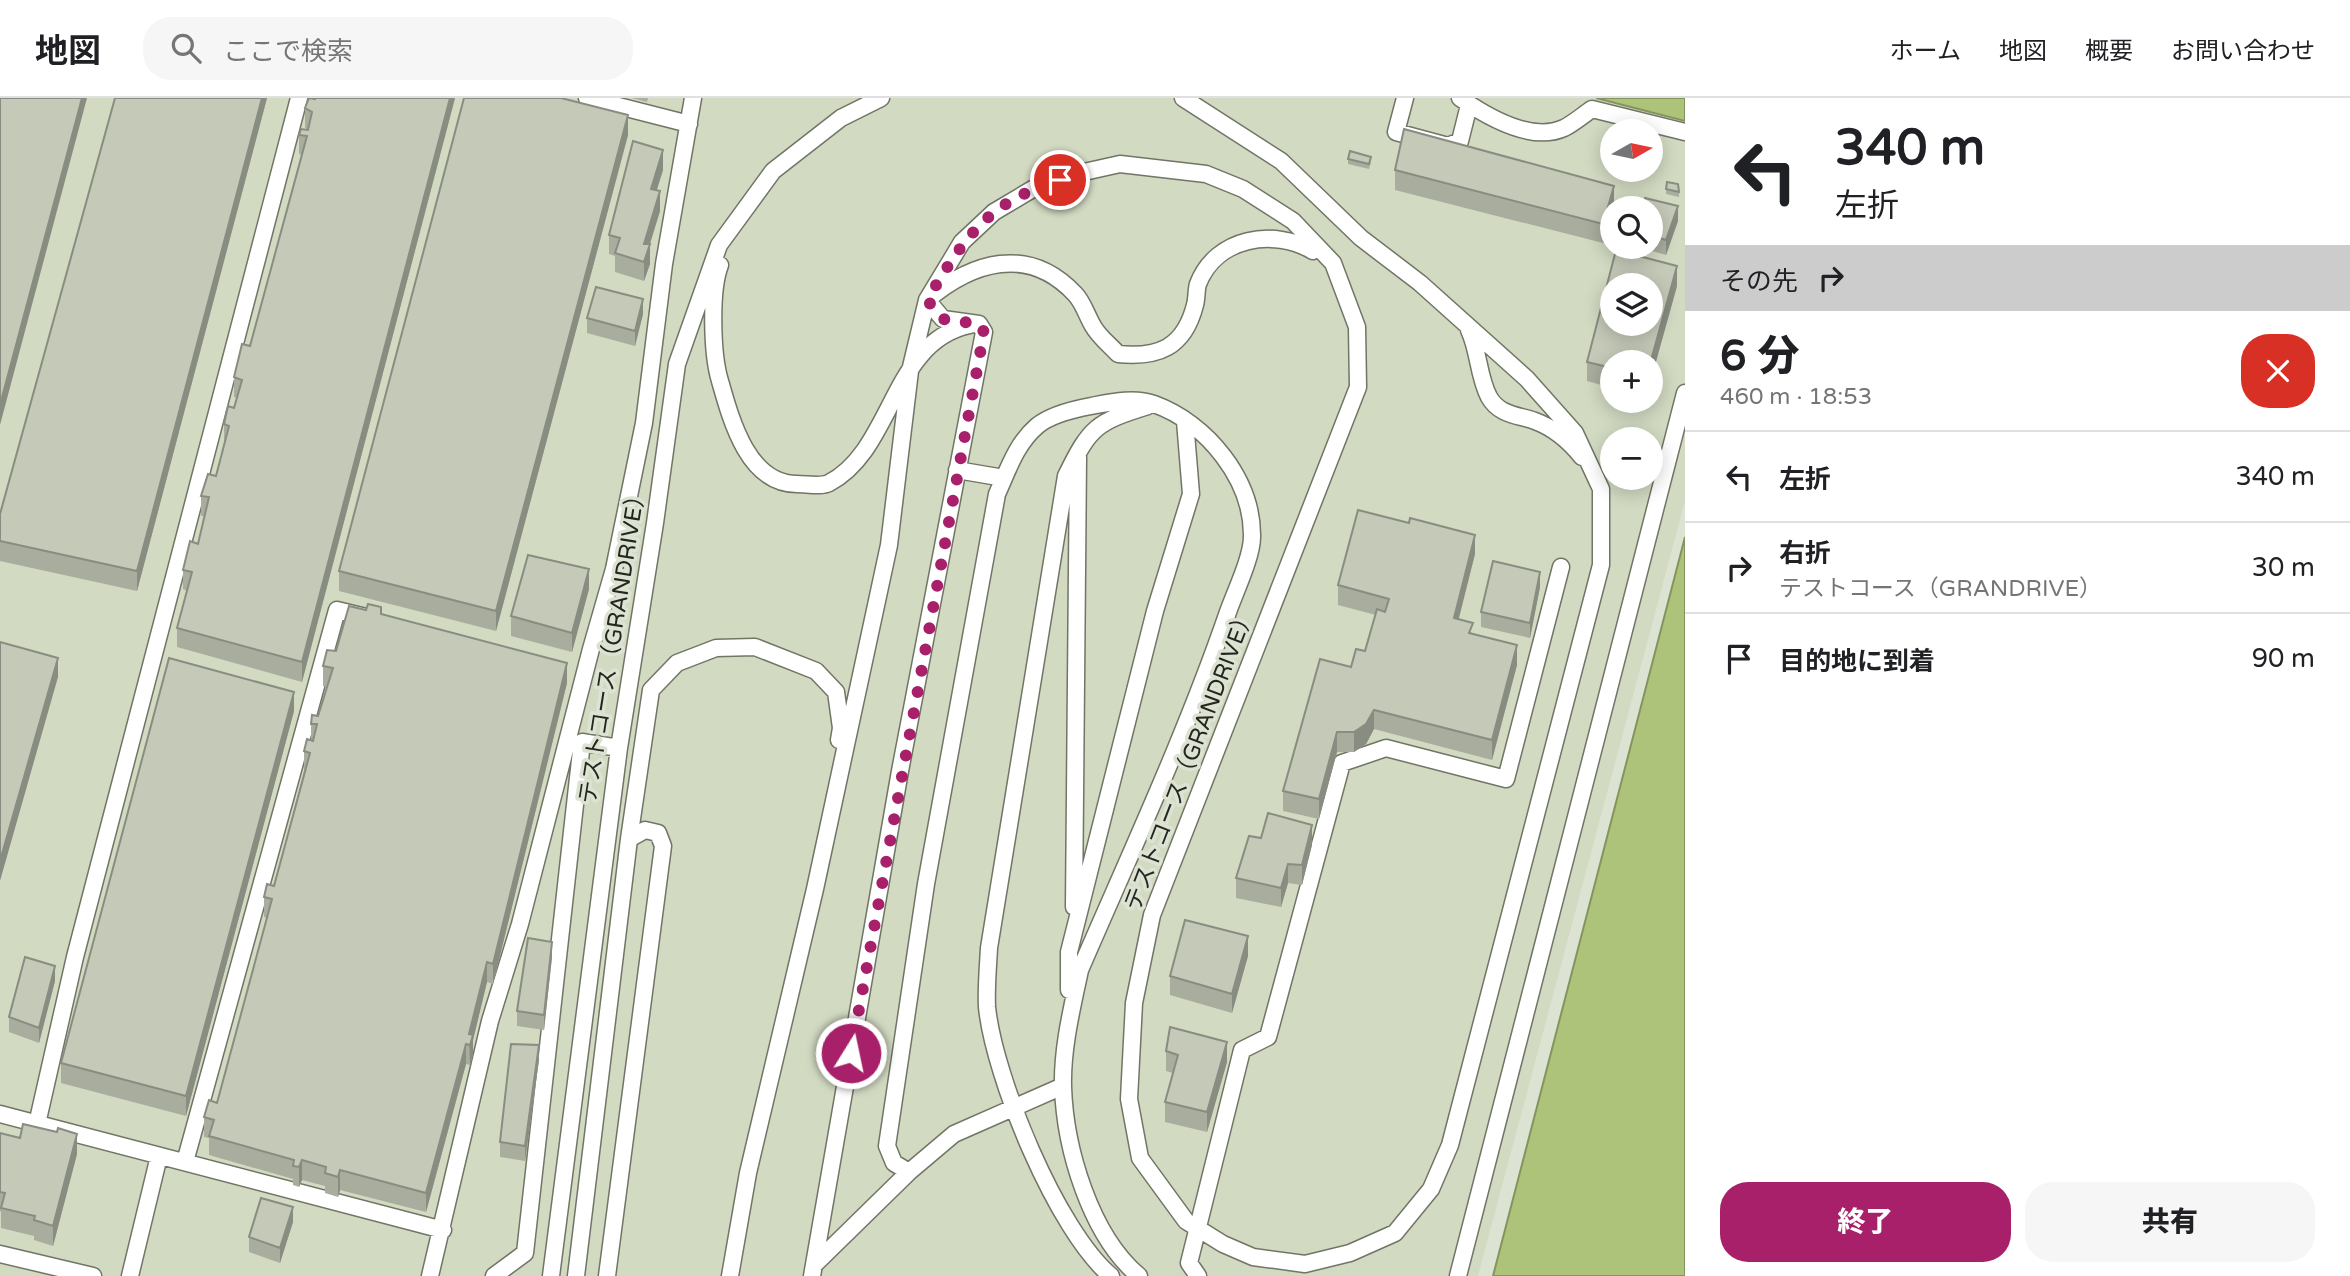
<!DOCTYPE html>
<html lang="ja">
<head>
<meta charset="utf-8">
<style>
	:root { --surface:#fff; --page:#f6f6f6; --text:#202124; --muted:#757577; --line:#e0e0e0; --accent:#a72069 }
	body { margin:0; font-family:"Varela Round","Noto Sans JP",sans-serif; background:var(--page); color:var(--text); height:100vh; display:flex; flex-direction:column; font-size:26px; white-space:nowrap }
	* { box-sizing:border-box; margin:0 }
	p { font-size:23px; color:var(--muted) }
	.icon { flex:none; width:38px; height:38px; fill:none; stroke:currentColor; stroke-width:2; stroke-linecap:round; stroke-linejoin:round }
	.map { position:relative; flex:1; overflow:hidden }
	.sheet { display:flex; flex-direction:column; background:var(--surface); width:665px }
	.sheet>* { flex:none }
	.banner { background:#fff; color:var(--text); overflow:hidden }
	.needle { width:46px; rotate:81deg }
	.controls { position:absolute; left:1600px; top:21px; display:grid; gap:14px }
	.controls a { display:grid; place-items:center; width:63px; height:63px; border-radius:50%; background:var(--surface); box-shadow:0 4px 18px #0003; font-size:35px }
	.pin { position:absolute; display:grid; place-items:center; width:60px; height:60px; color:#fff; margin:-30px; border:4px solid #fff; border-radius:50%; box-shadow:0 2px 7px #0007 }
	.me { position:absolute; width:77px; margin:-38px; rotate:10deg; stroke-linejoin:round; filter:drop-shadow(0 0 5px #0008) }
	.turn { display:flex; align-items:center; gap:24px; height:147px; padding:0 35px; font-size:32px }
	.turn .icon { width:91px; height:91px; stroke-width:2.5 }
	.turn b { display:block; font-size:49px; line-height:60px }
	.then { display:flex; align-items:center; height:66px; padding:0 35px; background:#0003; gap:14px; font-size:26px }
	.round { display:grid; place-items:center; flex:none; width:74px; height:74px; border-radius:28px; background:var(--page) }
	.head { display:flex; align-items:center; justify-content:space-between; height:119px; padding:0 35px }
	h1 { font-size:42px; font-weight:800; line-height:52px }
	.action { display:flex; gap:14px; margin-top:auto; padding:14px 35px }
	.action a { flex:1; height:80px; border-radius:28px; background:var(--accent); color:#fff; font-size:28px; font-weight:800; line-height:80px; text-align:center }
	.action a+a { background:var(--page); color:var(--text) }
	ul { padding:0; list-style:none }
	li { display:flex; align-items:center; gap:21px; height:91px; padding:0 35px; border-top:2px solid var(--line) }
	li div { flex:1 }
	li b { display:block; font-size:26px }
	li em { font-style:normal }
	header { display:flex; align-items:center; gap:42px; box-sizing:border-box; height:98px; padding:0 35px; background:var(--surface); border-bottom:2px solid var(--line) }
	header strong { font-size:33px }
	nav { display:flex; gap:38px; margin-inline-start:auto; font-size:24px }
	.search { width:490px; height:63px; background:var(--page); display:flex; align-items:center; gap:18px; box-sizing:border-box; padding:0 24px; border-radius:28px; color:var(--muted); font-size:26px }
	main { display:flex; flex:1; min-height:0 }
	.map>svg:first-child { display:block }
	.built { fill:#d2dac2; fill-rule:evenodd }
	.water { fill:#adc379; stroke:#84945e; stroke-width:2 }
	.lines { fill:none; stroke-linecap:round; stroke-linejoin:round }
	.minor-casing { stroke:#707566; stroke-width:19 }
	.minor { stroke:#fff; stroke-width:16 }
	.wall { fill:#a9ad9e }
	.shaded-wall { fill:#898d81 }
	.building { fill:#c4c9b8; stroke:#898d81; stroke-width:2; fill-rule:evenodd }
	.route { stroke:#a72069; stroke-width:12; stroke-dasharray:0 21.6 }
	.labels { text-anchor:middle; dominant-baseline:central; stroke-width:7; stroke-linejoin:round; paint-order:stroke }
	.street-label { font-size:23px; fill:#242620; stroke:#dde3d2 }
</style>
</head>
<body>
<header>
<strong>地図</strong>
<div class="search"><svg class="icon" aria-label="search" viewBox="0 0 24 24"><circle cx="10" cy="10" r="6"/><path d="M15 15l6 6"/></svg>ここで検索</div>
<nav><a>ホーム</a><a>地図</a><a>概要</a><a>お問い合わせ</a></nav>
</header>
<main>
<div class="map">
<svg width="1685" height="1178" viewBox="0 0 1685 1178">
	<rect width="100%" height="100%" fill="#dde3d2"/>
	<!-- built -->
	<path class="built" d="M0 0H1598L1685 25V403L1478 1178H0ZM1612 33H1650V72H1612ZM1612 110H1650V149H1612ZM1612 187H1650V226H1612ZM1612 264H1650V303H1612ZM1612 341H1650V380H1612Z"/>
	<!-- water -->
	<path class="water" d="M1596 0H1685V23Z
		M1685 439V1178H1493Z"/>
	<g class="lines">
		<!-- minor casing -->
		<g class="minor-casing">
			<path id="minor" d="M587 0 689 26
				M1405 0 1396 34 1448 48 1460 43 1469 7
				M1460 0C1486 18 1531 45 1564 30 1574 25 1583 17 1592 11L1685 34
				M720 167C710 193 712 257 720 283 731 322 748 386 797 386 807 386 821 389 829 385 894 351 891 243 970 227
				M979 226 943 221 927 202C972 164 1028 146 1075 196 1083 204 1087 218 1093 228 1099 239 1110 247 1118 256 1158 260 1184 250 1195 207 1197 200 1196 192 1198 186 1216 139 1274 130 1313 153
				M1469 232C1479 253 1478 278 1489 299 1499 317 1518 317 1535 323 1554 330 1570 344 1582 359
				M957 372 1004 380
				M1074 809 1078 359
				M1069 892V854L1155 513 1191 396 1185 323
				M0 1016 443 1132
				M37 1026 75 859 299 0
				M185 1064 337 512 366 519
				M909 1074 894 1065 887 1048 926 786 997 396C1008 372 1016 346 1037 328 1050 317 1075 311 1091 308 1112 304 1134 299 1154 306 1207 325 1253 382 1252 439 1252 459 1235 494 1228 514 1186 636 1131 754 1080 872 1072 910 1062 950 1063 989 1065 1050 1090 1137 1139 1178
				M0 1156 93 1178
				M814 1167 909 1074 954 1036 1063 988
				M130 1178 159 1058
				M430 1178 490 923 520 826 591 551 614 471 644 325 664 166 693 0
				M494 1178 525 1155 582 644 619 650
				M551 1178 619 650 655 425 677 266 719 147 773 73 841 20 881 0
				M576 1178 629 741 651 592 677 565 716 550 755 549 816 573 836 594 841 630 839 642
				M607 1178 663 748 658 735 645 732 629 741
				M730 1178 748 1075 815 791 889 447 910 273 927 202 962 144 994 114 1036 89 1084 74 1120 66 1206 76 1243 91 1293 123 1333 165 1357 229 1358 289 1152 817 1134 905 1129 1001 1140 1060 1186 1123 1223 1146 1253 1159 1305 1166 1350 1155 1395 1135 1431 1091 1450 1047 1601 467V391L1575 335 1527 281 1420 185 1361 140 1281 63 1183 0
				M812 1178 900 673 984 234 979 226
				M1111 1178C1057 1133 994 979 987 909 986 890 988 869 989 850L1066 378C1090 329 1096 324 1148 308
				M1198 1178 1189 1165 1242 952 1268 939 1342 665 1386 650 1506 681 1561 469
				M1458 1178 1685 295"/>
		</g>
		<!-- minor -->
		<use href="#minor" class="minor"/>
	</g>
	<!-- wall -->
	<path class="wall" d="M267 0 137 493 0 463V416Z
		M315 0H455L302 584 177 549V530L187 493 183 491V472L198 446 204 418H201V398L216 378 224 346V326L234 310 237 300 234 299V279L250 248 302 57 299 56V37L308 32 305 30V10Z
		M632 0H648L647 4Z
		M628 37 496 533 339 493V473Z
		M1348 61 1371 64 1369 71 1348 66Z
		M663 72 656 93 660 113 650 146V166L644 183 615 174V158L609 156V137Z
		M1395 72 1614 108 1613 110H1612V116L1603 145 1395 92Z
		M1666 91 1679 94V99L1666 96Z
		M1650 110 1678 123 1666 157 1639 149H1650Z
		M1677 188 1650 285V264H1612V290L1587 283V264Z
		M643 216 635 248 587 235V220Z
		M1475 456 1458 521 1473 536 1517 567 1492 662 1374 631 1366 646 1354 654H1337L1319 721 1283 713V693L1351 569 1365 553 1376 517 1338 507V487Z
		M1540 489 1530 540 1481 529V514Z
		M589 491 572 554 511 538V518Z
		M366 512 381 516 567 585 493 886 487 884 473 942V956L470 967 466 966 426 1114 340 1092 338 1099 325 1095V1088L302 1082 299 1089 293 1087V1081L209 1057V1040L204 1039V1019L217 1005 267 820 264 819V799L274 788 304 673V653L311 643V626L318 618 327 589 323 588V568Z
		M294 613 186 1018 61 985V965Z
		M1312 747 1302 787 1288 785 1281 809 1236 800V780Z
		M1248 858 1232 915 1170 897V878Z
		M552 859 544 932 517 928V913Z
		M55 883 39 945 9 934V919Z
		M1166 953 1227 964 1207 1034 1165 1024V1004L1173 975 1166 973Z
		M539 962 525 1063 500 1059V1044Z
		M0 1035 77 1056 53 1148 34 1142V1138L1 1130V1114L0 1113Z
		M293 1124 280 1165 249 1154V1139Z"/>
	<!-- shaded-wall -->
	<path class="shaded-wall" d="M82 0H87L0 327V307Z
		M262 0H267L137 493V473Z
		M450 0H455L302 584V564Z
		M628 17V37L496 533V513Z
		M663 52V72L651 111V91Z
		M1614 88V108L1613 110H1612V116L1603 145V126Z
		M660 93V113L646 158 650 146V166L644 183V146Z
		M1678 108V123L1666 157V142Z
		M1677 168V188L1650 285V266Z
		M643 201V216L635 248V233Z
		M1475 437V456L1454 540V520Z
		M589 471V491L572 554V535Z
		M1540 474V489L1530 540V525Z
		M1517 547V567L1492 662V642Z
		M58 560V579L0 783V763Z
		M567 565V585L493 886V866Z
		M294 594V613L186 1018V998Z
		M1374 612V631L1366 646 1354 654V634Z
		M1337 634V654L1319 721V701Z
		M1312 727V747L1302 787V767Z
		M1288 766V785L1281 809V790Z
		M1248 838V858L1232 915V896Z
		M552 844V859L544 932V917Z
		M487 864V884L473 942V956L470 967 469 936Z
		M55 868V883L39 945V930Z
		M1227 944V964L1207 1034V1014Z
		M466 946V966L426 1114V1095Z
		M539 947V962L525 1063V1048Z
		M77 1036V1056L53 1148V1128Z
		M302 1062V1082L299 1089V1069Z
		M340 1072V1092L338 1099V1079Z
		M293 1109V1124L280 1165V1150Z"/>
	<!-- building -->
	<path class="building" d="M0 0H82L0 307Z
		M115 0H262L137 473 0 443V416Z
		M309 0 315 1V0H450L302 564 177 530 192 474 183 472 190 443 198 446 209 399 201 398 208 376 216 378 229 328 224 326 228 308 234 310 242 282 234 279 242 246 250 248 307 38 299 37 301 31 308 32 312 14 305 10Z
		M464 0H561L628 17 496 513 339 473Z
		M1404 31 1614 88 1603 126 1395 72Z
		M633 43 663 52 651 91 660 93 644 146H650L644 164 615 155 620 140 609 137Z
		M1350 53 1371 59 1369 66 1348 61Z
		M1667 84 1678 86 1679 94 1666 91Z
		M1645 100 1678 108 1666 142 1650 137V110H1643Z
		M1616 152 1677 168 1650 266V264H1612V270L1587 264ZM1612 187H1650V226H1612Z
		M596 189 643 201 635 233 587 220Z
		M1358 412 1409 425 1410 420 1475 437 1454 520 1473 525 1469 535 1517 547 1492 642 1374 612 1366 626 1354 634H1337L1319 701 1283 693 1320 561 1351 569 1356 551 1365 553 1377 511 1385 514 1389 501 1338 487Z
		M528 457 589 471 572 535 511 518Z
		M1493 463 1540 474 1530 525 1481 514Z
		M368 506 381 509V516L567 565 493 866 487 864 469 936 473 937 470 947 466 946 426 1095 340 1072 338 1079 325 1075 326 1069 302 1062 299 1069 293 1068 294 1062 209 1038 214 1022 204 1019 209 1002 217 1005 272 801 264 799 267 786 274 788 310 655 304 653 307 641 313 643 317 626H311L312 617 318 618 333 570 323 568 327 552 336 553 349 508 366 512Z
		M0 544 58 560 0 763Z
		M169 560 294 594 186 998 61 965Z
		M1268 715 1312 727 1302 767 1288 766 1281 790 1236 780 1249 738 1261 740Z
		M1185 822 1248 838 1232 896 1170 878Z
		M528 840 552 844 544 917 517 913Z
		M25 859 55 868 39 930 9 919Z
		M1170 929 1227 944 1207 1014 1165 1004 1178 957 1166 953Z
		M511 946 539 947 525 1048 500 1044Z
		M23 1026 57 1034 58 1030 77 1036 53 1128 34 1122 35 1118 1 1110 5 1095 0 1094V1035L20 1040Z
		M261 1100 293 1109 280 1150 249 1139Z"/>
	<g class="lines">
		<!-- route -->
		<path class="route" d="M851 955 984 234 979 226 943 221 927 202C965 139 986 105 1060 82"/>
	</g>
	<g class="labels">
		<!-- street labels -->
		<g class="street-label">
			<text transform="translate(613 546) rotate(-81)">テストコース（GRANDRIVE）</text>
			<text transform="translate(1190 661) rotate(-69)">テストコース（GRANDRIVE）</text>
		</g>
	</g>
</svg>
<div class="controls">
<a><svg class="needle" viewBox="-14 -14 28 28"><path d="M0-13l5 13h-10z" fill="#e53935"/><path d="M0 13l5-13h-10z" fill="#757577"/></svg></a>
<a><svg class="icon" aria-label="search" viewBox="0 0 24 24"><circle cx="10" cy="10" r="6"/><path d="M15 15l6 6"/></svg></a>
<a><svg class="icon" aria-label="layers" viewBox="0 0 24 24"><path d="M12 4l9 5-9 5-9-5zM3 14l9 5 9-5"/></svg></a>
<a>+</a>
<a>−</a>
</div>
<div class="pin" style="left:1060px;top:82px;background:#d93025"><svg class="icon" aria-label="arrive" viewBox="0 0 24 24"><path d="M6 21V4h12l-3 4 3 4H6"/></svg></div>
<svg class="me" style="left:851px;top:955px" viewBox="-20 -20 40 40"><circle r="17" fill="#a72069" stroke="#fff" stroke-width="3"/><path d="M0-11L8 9 0 5-8 9z" fill="#fff"/></svg>
</div>
<section class="sheet">
<div class="banner">
<div class="turn"><svg class="icon" aria-label="left" viewBox="0 0 24 24"><path d="M17 20v-9H6M10 6l-5 5 5 5"/></svg><div><b>340 m</b>左折</div></div>
<div class="then">その先<svg class="icon" aria-label="right" viewBox="0 0 24 24"><path d="M7 20v-9h11M14 6l5 5-5 5"/></svg></div>
</div>
<div class="head"><div><h1>6 分</h1><p>460 m · 18:53</p></div><a class="round" style="background:#d93025;color:#fff"><svg class="icon" aria-label="close" viewBox="0 0 24 24"><path d="M6 6l12 12M18 6L6 18"/></svg></a></div>
<ul>
<li><svg class="icon" aria-label="left" viewBox="0 0 24 24"><path d="M17 20v-9H6M10 6l-5 5 5 5"/></svg><div><b>左折</b></div><em>340 m</em></li>
<li><svg class="icon" aria-label="right" viewBox="0 0 24 24"><path d="M7 20v-9h11M14 6l5 5-5 5"/></svg><div><b>右折</b><p>テストコース（GRANDRIVE）</p></div><em>30 m</em></li>
<li><svg class="icon" aria-label="arrive" viewBox="0 0 24 24"><path d="M6 21V4h12l-3 4 3 4H6"/></svg><div><b>目的地に到着</b></div><em>90 m</em></li>
</ul>
<div class="action"><a>終了</a><a>共有</a></div>
</section>
</main>
</body>
</html>
